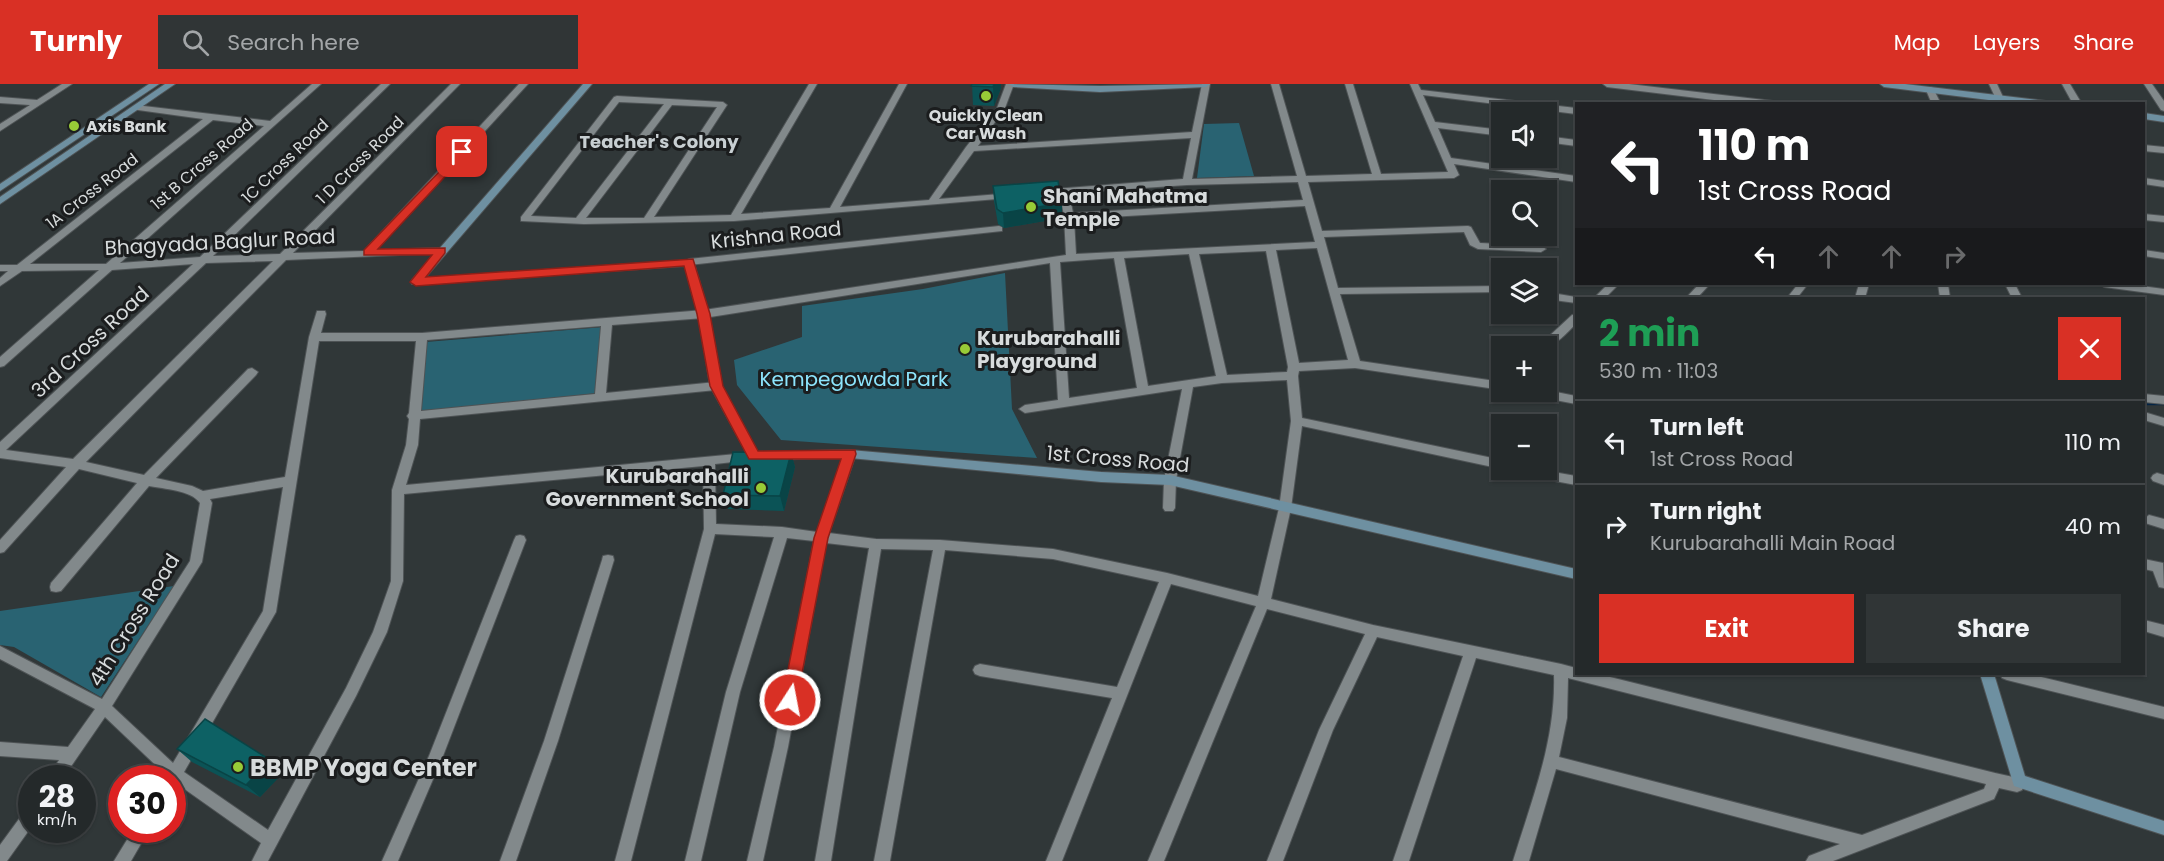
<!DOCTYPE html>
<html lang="en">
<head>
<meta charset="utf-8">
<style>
	:root { --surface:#24292a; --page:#303536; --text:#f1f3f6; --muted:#a3a6a8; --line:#414547; --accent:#d93025 }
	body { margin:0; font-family:Poppins,sans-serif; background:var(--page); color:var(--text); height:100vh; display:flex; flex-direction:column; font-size:22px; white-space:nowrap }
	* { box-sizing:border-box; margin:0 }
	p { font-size:20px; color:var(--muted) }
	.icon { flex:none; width:33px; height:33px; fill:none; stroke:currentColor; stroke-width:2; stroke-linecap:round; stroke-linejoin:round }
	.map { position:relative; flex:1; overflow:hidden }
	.details { position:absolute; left:1575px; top:213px; width:570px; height:378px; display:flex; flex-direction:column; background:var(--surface); border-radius:0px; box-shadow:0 2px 4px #0004,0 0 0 2px var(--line) }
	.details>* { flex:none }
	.hud { position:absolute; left:1575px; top:18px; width:570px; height:183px; border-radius:0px; box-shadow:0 2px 4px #0004,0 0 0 2px var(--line); background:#202124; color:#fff; overflow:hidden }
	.controls { position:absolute; left:1491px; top:18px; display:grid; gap:12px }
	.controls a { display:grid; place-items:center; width:66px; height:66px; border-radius:0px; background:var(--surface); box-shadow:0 2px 4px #0004,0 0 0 2px var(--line); font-size:30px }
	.speed { position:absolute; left:18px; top:681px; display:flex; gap:12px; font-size:30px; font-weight:700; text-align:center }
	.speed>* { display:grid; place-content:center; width:78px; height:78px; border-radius:50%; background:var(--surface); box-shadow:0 2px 4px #0004,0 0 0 2px var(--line); line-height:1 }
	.speed small { font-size:15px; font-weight:400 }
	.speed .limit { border:9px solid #d22; background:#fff; color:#111 }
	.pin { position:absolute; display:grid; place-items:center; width:51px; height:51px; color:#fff; margin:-26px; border-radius:12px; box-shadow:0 3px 9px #0006 }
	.me { position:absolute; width:66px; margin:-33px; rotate:11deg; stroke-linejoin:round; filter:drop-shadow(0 0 4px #0008) }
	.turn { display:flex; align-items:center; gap:21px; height:126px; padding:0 24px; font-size:27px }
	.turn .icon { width:78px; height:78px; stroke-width:2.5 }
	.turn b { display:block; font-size:42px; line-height:51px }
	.lanes { display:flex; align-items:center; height:57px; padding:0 24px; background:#0003; justify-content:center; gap:30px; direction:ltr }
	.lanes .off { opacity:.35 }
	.round { display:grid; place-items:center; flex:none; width:63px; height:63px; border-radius:0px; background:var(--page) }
	.summary { display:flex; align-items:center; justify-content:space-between; height:102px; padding:0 24px }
	h1 { font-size:36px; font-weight:700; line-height:45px; color:#1e9e55 }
	.cta { display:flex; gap:12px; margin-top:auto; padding:12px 24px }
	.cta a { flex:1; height:69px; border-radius:0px; background:var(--accent); color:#fff; font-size:24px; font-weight:700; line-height:69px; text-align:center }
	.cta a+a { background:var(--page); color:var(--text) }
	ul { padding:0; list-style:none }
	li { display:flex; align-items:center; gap:18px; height:84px; padding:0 24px; border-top:2px solid var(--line) }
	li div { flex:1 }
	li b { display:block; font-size:22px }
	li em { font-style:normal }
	header { display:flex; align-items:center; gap:36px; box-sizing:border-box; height:84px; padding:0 30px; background:var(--accent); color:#fff }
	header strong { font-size:28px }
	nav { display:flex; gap:33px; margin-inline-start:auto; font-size:21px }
	.search { width:420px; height:54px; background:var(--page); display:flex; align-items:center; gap:15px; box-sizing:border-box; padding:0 21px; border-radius:0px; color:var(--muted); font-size:22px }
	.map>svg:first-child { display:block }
	.green { fill:#296372 }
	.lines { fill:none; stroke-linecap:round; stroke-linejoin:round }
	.stream { stroke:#042546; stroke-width:4.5 }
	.street-casing { stroke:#4e5355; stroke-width:2 }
	.secondary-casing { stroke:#4e5355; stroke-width:2 }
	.street { fill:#82898b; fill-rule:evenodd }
	.secondary { fill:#6e90a1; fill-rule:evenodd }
	.wall { fill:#0b5356 }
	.shaded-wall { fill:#094446 }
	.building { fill:#0d6164; stroke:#094446; stroke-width:1.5 }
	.route { fill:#d93025; stroke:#8d1f18; stroke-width:1.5 }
	.poi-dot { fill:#98cb37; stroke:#1b1d1e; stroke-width:2 }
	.labels { text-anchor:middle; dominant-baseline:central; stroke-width:6; stroke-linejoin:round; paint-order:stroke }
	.far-poi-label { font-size:16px; font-weight:bold; fill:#d8dcdd; stroke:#1b1d1e }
	.far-street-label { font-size:16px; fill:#d8dcdd; stroke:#1b1d1e }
	.far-neighbourhood-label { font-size:18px; font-weight:bold; fill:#c8cfd2; stroke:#1b1d1e }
	.poi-label { font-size:20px; font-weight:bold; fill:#d8dcdd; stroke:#1b1d1e; text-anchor:start }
	.street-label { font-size:20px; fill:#d8dcdd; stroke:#1b1d1e }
	.park-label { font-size:20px; fill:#8de5fd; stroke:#1b1d1e }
	.near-poi-label { font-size:24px; font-weight:bold; fill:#d8dcdd; stroke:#1b1d1e; text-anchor:start }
</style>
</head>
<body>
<header>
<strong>Turnly</strong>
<div class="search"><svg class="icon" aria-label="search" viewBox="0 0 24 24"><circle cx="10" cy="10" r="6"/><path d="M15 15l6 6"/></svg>Search here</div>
<nav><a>Map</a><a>Layers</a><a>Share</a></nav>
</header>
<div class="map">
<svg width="2164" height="777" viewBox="0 0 2164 777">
	<rect width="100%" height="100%" fill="#303738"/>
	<!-- green -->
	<path class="green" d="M1239 39 1254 92 1197 94 1204 40Z
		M1005 189 1012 325 1037 374 781 356 737 301 734 276 802 253V222L923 205Z
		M604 243 598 309 418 328 426 258Z
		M174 502 101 613 14 563 0 561V527Z"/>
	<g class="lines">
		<!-- stream -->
		<path class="stream" d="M2144 319H2164"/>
		<!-- street casing -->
		<g class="street-casing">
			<path id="street" d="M62 0H72L0 47V40L30 21 0 19V13L37 16Z
				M312 0H321L120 179 200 173 381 0H390L213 172 280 170 451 0H460L293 169 364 167 519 0H528L376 166 441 164 446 167 445 169 286 176 86 378 144 391 248 285 252 284 258 288 256 291 156 394 192 402 203 407 285 393 309 253 317 227H325L326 230 321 249H422L704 226 1066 171 1064 132 1060 110H1041V106L1183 95 1191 54 974 67 939 115 1012 109V113L1009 114 734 137 584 140 521 137V133L614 13 617 12 723 18 727 21 654 133 731 131 809 0H817L741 130 830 124 899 0H907L840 123 929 116 966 63 997 24 1006 0H1014L1005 24 978 62 1192 48 1202 0H1210L1192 95 1297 92 1271 0H1279L1306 92 1372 90 1345 0H1353L1381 90 1448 88 1410 0H1418L1421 6 1576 24V30L1423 11 1435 38 1502 46V52L1438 44 1451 74 1576 92V98L1454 80 1459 91 1454 94 1308 98 1322 147 1468 142 1471 143 1480 159 1541 162 1546 165 1541 168 1478 165 1470 161 1464 148 1324 153 1338 204 1502 202V208L1340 210 1360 277 1502 298V306L1355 284 1299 287 1298 292 1302 334 1502 376V385L1302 342 1291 424 1271 515 1373 541 1561 580 1576 584V590H1598L1995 689 2013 693 2019 690 2024 692 2026 697 2022 706 2017 708 1999 704 1994 715 1833 777H1806L1809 772 1840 760 1556 685 1529 777H1513C1532 715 1556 656 1554 591L1476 574 1409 777H1393L1463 572 1377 553 1333 646 1283 777H1267L1319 646 1365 550 1267 525 1164 777H1148L1256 522 1171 500 1062 777H1046L1112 614 980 592 975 590 973 586 975 582 980 580 1117 603 1159 498 1053 475 945 466 890 777H874L933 466 881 465 831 777H815L869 464 826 459 788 663 763 777H747L774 663 814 457 787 454 740 608 701 777H685L726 608 774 453 715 450 631 777H615L704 445 703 382 404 410 403 497 387 548 356 612 268 777H252L261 759 176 699 172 701V694H165L166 691 105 633 63 694H48L59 676 0 672V658L68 663 95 625 0 575V562L102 615 190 477 200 419C191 406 164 405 149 402L61 507 56 508 51 507 50 503 51 499 137 399 79 385 4 468 0 469V456L66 383 0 374V358L193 180 112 186 4 282 0 283V273L99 186 22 187 0 202V194L8 187H0V181H17L203 35 138 26 135 25V21L270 37ZM619 18 664 20 576 134 531 132ZM672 21 717 23 644 134H586ZM213 36 264 42 106 180H30ZM1298 98 1303 116 1073 129 1069 109 1187 101ZM1305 122 1315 158 1076 170 1074 135ZM1317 164 1348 276 1299 279 1276 166ZM1266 167 1288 283 1287 288 1227 291 1199 170ZM1189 170 1216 292 1148 302 1124 174ZM1114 174 1137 304 1069 314 1060 178ZM273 177 73 375 6 366 206 179ZM1050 179 1058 316 1025 321 1019 325 1025 329 1182 305 1164 396 1163 424 1165 427H1173L1175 424 1176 396 1193 303 1222 299 1287 296 1291 337 1279 424 1258 512 1167 489 1053 465 940 456 876 455 829 449 856 370 850 366 844 370 817 448 782 443 716 440 715 380 751 376 753 373 747 369 406 401 418 361 420 335 716 306 722 302 716 298 606 309 612 241 704 234ZM601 242 595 310 421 327 427 256ZM319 257H416L409 329 407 332 409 335 406 361 392 406 391 497 373 548 346 604 268 746 184 688 276 528ZM283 403 263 527 173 679 112 622 202 478 212 419 210 415ZM1568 594 1986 700 1984 705 1862 751 1559 673 1567 634Z
				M1603 0H1629L1773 17 1777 20H1747L1607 3Z
				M1989 0H1997L2003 13 2002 15H1996Z
				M2062 0H2070L2082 20H2073Z
				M2144 0H2152L2164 17V27L2161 26Z
				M1930 3 1933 4 1941 20H1932L1926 6Z
				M1546 52 1576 56V62L1546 58Z
				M2144 61 2164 63V69L2144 67Z
				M2144 94 2164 97V103L2144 100Z
				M2144 130 2164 132V138L2144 136Z
				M999 142 1002 143V147L689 181 684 178 689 175Z
				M2144 166 2164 169V175L2144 172Z
				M1608 200H1619L1605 214H1594Z
				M1699 200H1710L1697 214H1686Z
				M1798 200H1808L1797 214H1787Z
				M1859 200H1869L1865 214H1855Z
				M1938 200H1948L1950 214H1940Z
				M2005 200H2015L2022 214H2012Z
				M2099 200H2126L2164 205V211L2104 203Z
				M1546 208 1576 213 1580 214H1576V219L1546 215Z
				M1576 230V240C1561 254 1558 262 1537 262L1538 258 1546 255 1572 231Z
				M1546 306 1576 312V320L1534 312 1528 308Z
				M2144 310 2164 312V320L2144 318Z
				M2144 328 2164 334V342L2144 336Z
				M1517 386H1542L1576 392V401L1523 391Z
				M2157 389 2164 391V401L2153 397 2151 394 2153 391Z
				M2149 431 2164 435V445L2145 439 2144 435Z
				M520 451 524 452 526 456 443 672 398 777H382L429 672 514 456 516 452Z
				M608 471 613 472 614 476 558 657 516 777H500L544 657 602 476 603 472Z
				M2144 475 2163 479 2164 504 2159 503 2153 487 2144 485Z
				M2144 536 2164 541V553L2144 547Z
				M2000 590H2029L2164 623V635L2007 596 2002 594Z
				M32 722V742L7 777H0V761L27 724Z
				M133 746H149L131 777H114Z"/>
		</g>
		<!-- secondary casing -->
		<g class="secondary-casing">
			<path id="secondary" d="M149 0H159L0 107V100Z
				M165 0H175L0 120V113Z
				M583 0H592L425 194 693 176 709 230 722 302 757 368 850 366 1101 388 1170 391 1576 485V495L1170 401 1101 398 850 374 754 376 750 375 710 302 699 230 685 182 412 200 411 198 412 196Z
				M1009 0 1100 2 1210 0 1206 3 1100 8 1013 3Z
				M1880 0H1905L2046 17 2050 20H2021L1884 3Z
				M2144 29 2164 32V38L2144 35Z
				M1980 590H1994L2025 692 2164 737V751L2014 702Z"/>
		</g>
		<!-- street -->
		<use href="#street" class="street"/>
		<!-- secondary -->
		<use href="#secondary" class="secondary"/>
	</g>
	<!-- wall -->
	<path class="wall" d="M972 0H1001V4L994 22 973 21Z
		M993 102 1062 119V134L1004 144 998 140 994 117Z
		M791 369 795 383 784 427 728 425 723 411Z
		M177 665 270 676 284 688 260 713 192 678Z"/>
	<!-- shaded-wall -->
	<path class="shaded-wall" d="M994 0H1001V4L994 22 993 3Z
		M1062 119V134L1004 144 1003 129Z
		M791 369 795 383 784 427 780 412Z
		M270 676 284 688 260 713 246 701Z"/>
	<!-- building -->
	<path class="building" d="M972 0H994L993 3 971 2Z
		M1058 97 1062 119 1003 129 997 125 993 102Z
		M733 368 791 369 780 412 723 411Z
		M205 635 270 676 246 701 177 665Z"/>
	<!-- route -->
	<path class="route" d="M462 64 467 68 466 70 378 165 445 164V169L426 193 693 175 710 230 723 302 758 367 855 366 856 370 828 454 796 621H785L782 616 814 454 841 375H749L710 302 697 230 684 182 416 202 410 198 432 171H364V166Z"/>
	<!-- markers -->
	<g class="poi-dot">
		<circle cx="986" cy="12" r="6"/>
		<circle cx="74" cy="42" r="6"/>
		<circle cx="1031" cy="123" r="6"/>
		<circle cx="965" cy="265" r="6"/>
		<circle cx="761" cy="404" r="6"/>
		<circle cx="238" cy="683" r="6"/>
	</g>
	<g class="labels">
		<!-- far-poi labels -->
		<g class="far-poi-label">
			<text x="986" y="31">Quickly Clean<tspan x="986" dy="18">Car Wash</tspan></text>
			<text x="86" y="42" text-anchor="start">Axis Bank</text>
		</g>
		<!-- far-street labels -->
		<g class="far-street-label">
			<text transform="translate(360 76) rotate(-45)">1 D Cross Road</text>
			<text transform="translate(285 77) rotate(-44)">1C Cross Road</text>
			<text transform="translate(202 80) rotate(-41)">1st B Cross Road</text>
			<text transform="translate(92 107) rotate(-38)">1A Cross Road</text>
		</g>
		<!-- far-neighbourhood labels -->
		<g class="far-neighbourhood-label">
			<text x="659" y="57">Teacher's Colony</text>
		</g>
		<!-- poi labels -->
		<g class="poi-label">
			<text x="1043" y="112">Shani Mahatma<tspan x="1043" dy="23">Temple</tspan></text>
			<text x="977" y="254">Kurubarahalli<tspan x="977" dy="23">Playground</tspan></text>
			<text x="749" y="392" text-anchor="end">Kurubarahalli<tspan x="749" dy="23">Government School</tspan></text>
		</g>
		<!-- street labels -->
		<g class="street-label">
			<text transform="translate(776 151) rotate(-6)">Krishna Road</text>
			<text transform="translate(220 158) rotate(-3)">Bhagyada Baglur Road</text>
			<text transform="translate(90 258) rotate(-43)">3rd Cross Road</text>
			<text transform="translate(1118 375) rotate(5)">1st Cross Road</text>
			<text transform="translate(134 536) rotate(-58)">4th Cross Road</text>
		</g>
		<!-- park labels -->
		<g class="park-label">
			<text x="854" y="295">Kempegowda Park</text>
		</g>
		<!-- near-poi labels -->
		<g class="near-poi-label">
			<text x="250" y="683">BBMP Yoga Center</text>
		</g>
	</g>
</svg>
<div class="controls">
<a><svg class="icon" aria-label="sound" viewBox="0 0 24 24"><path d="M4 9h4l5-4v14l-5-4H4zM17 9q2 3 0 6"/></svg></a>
<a><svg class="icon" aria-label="search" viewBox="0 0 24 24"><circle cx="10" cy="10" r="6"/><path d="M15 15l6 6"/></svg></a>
<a><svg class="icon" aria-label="layers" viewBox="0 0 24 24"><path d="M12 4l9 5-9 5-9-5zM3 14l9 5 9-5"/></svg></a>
<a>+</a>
<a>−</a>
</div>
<div class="speed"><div>28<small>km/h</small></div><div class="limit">30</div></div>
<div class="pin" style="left:462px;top:68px;background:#d93025"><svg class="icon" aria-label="arrive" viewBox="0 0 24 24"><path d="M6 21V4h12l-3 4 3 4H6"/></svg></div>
<svg class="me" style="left:790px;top:616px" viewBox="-20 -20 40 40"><circle r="17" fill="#d93025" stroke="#fff" stroke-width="3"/><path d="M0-11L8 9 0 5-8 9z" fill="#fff"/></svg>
<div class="hud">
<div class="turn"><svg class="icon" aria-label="left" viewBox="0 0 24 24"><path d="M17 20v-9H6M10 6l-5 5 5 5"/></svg><div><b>110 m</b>1st Cross Road</div></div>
<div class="lanes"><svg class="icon" aria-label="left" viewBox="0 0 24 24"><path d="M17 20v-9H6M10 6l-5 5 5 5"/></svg><svg class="icon off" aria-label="ahead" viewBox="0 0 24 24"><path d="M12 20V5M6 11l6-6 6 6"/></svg><svg class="icon off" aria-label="ahead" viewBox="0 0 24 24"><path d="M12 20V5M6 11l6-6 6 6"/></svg><svg class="icon off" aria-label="right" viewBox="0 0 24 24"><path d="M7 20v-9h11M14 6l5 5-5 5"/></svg></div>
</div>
<section class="details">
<div class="summary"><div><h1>2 min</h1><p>530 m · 11:03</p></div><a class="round" style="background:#d93025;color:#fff"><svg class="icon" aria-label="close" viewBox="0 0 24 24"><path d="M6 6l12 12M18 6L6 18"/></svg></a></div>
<ul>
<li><svg class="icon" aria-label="left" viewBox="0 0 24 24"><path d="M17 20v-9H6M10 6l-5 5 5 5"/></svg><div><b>Turn left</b><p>1st Cross Road</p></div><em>110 m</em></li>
<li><svg class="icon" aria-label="right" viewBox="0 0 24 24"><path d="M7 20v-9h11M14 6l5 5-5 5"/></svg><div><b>Turn right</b><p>Kurubarahalli Main Road</p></div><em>40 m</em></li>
</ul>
<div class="cta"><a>Exit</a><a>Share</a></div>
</section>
</div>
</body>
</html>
